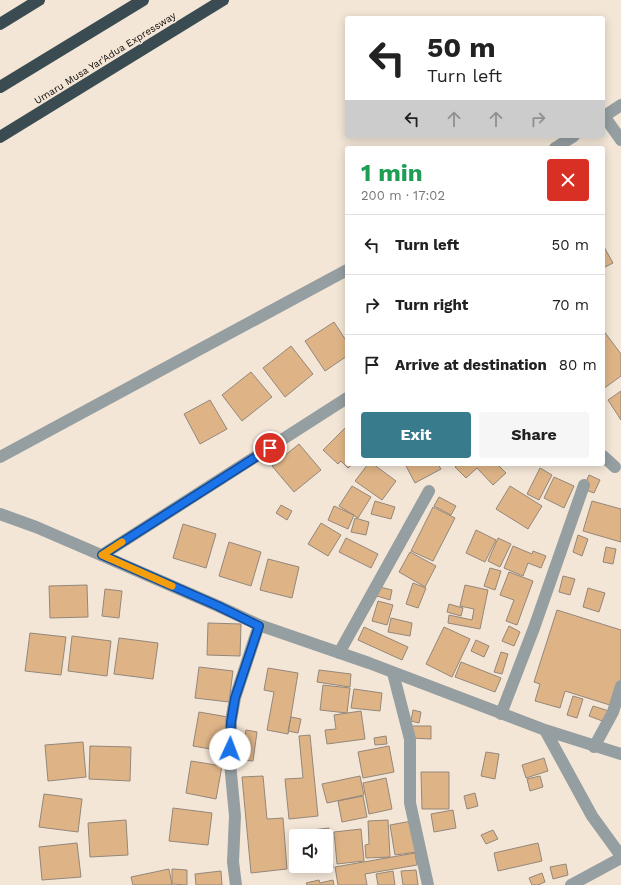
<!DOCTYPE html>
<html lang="en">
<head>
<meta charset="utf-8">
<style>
	:root { --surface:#fff; --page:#f6f6f6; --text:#222; --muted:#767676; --line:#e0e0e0; --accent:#387b8c }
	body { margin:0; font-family:"Work Sans",sans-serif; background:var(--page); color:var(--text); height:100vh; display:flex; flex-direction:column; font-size:15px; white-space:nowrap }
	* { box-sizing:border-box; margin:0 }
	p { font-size:13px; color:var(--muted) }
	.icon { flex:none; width:22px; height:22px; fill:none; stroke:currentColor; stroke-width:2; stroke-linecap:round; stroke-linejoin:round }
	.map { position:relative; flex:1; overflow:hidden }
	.details { position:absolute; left:345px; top:146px; width:260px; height:320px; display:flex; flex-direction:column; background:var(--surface); border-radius:4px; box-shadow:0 2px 10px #0003 }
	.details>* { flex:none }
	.banner { position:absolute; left:345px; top:16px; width:260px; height:122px; border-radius:4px; box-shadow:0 2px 10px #0003; background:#fff; color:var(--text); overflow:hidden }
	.tools { position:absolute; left:289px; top:829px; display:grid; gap:8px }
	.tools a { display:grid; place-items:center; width:44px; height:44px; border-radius:4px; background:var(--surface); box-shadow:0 2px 10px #0003; font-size:20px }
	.pin { position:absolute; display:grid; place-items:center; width:34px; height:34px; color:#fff; margin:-17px; border:2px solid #fff; border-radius:50%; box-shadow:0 1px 4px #0007 }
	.me { position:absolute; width:44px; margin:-22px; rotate:2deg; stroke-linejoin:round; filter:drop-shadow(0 0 3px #0008) }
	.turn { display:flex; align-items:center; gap:14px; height:84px; padding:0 16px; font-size:18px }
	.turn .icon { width:52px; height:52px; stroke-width:2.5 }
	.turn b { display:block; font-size:28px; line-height:34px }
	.lanes { display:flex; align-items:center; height:38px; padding:0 16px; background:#0003; justify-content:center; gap:20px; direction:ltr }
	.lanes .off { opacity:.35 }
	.round { display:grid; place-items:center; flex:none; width:42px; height:42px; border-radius:4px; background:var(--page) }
	.overview { display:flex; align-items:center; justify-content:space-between; height:68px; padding:0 16px }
	h1 { font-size:24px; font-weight:700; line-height:30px; color:#1e9e55 }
	.cta { display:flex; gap:8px; margin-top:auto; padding:8px 16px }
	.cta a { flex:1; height:46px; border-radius:4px; background:var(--accent); color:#fff; font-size:16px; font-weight:700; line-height:46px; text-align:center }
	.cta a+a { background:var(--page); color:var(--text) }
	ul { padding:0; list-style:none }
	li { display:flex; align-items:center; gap:12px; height:60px; padding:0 16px; border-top:1px solid var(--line) }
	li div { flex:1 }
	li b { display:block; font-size:15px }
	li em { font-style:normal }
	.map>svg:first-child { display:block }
	.building { fill:#deb487; stroke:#94877a }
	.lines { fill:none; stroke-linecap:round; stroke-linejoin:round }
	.street { stroke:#959ea1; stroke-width:12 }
	.highway { stroke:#3a4c51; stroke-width:12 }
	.route-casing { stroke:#114b97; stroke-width:10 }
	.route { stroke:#1a73e8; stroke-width:7 }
	.slow { stroke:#f59e0b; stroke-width:7 }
	.labels { text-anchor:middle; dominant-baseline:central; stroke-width:3.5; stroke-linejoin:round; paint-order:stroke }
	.street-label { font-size:10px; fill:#0f0b07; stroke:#f3e6d7 }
</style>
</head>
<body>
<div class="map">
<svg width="621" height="885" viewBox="0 0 621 885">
	<rect width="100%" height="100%" fill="#f3e6d7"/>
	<!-- building -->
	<path class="building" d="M603 245 613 263 603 268Z
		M334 322 347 342V356L325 371 305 341Z
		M603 330 621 354V376L603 389Z
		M291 346 313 374 285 397 263 368Z
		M251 372 272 397 242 421 222 395Z
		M621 391V420L608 400Z
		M210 400 227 429 200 444 184 414Z
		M345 428 347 430V464H353L348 468 341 461 338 464 323 450Z
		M299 444 321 470 294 492 272 466Z
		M368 464H373L396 481 382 500 355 481Z
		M405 464H438L441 469 415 483Z
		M459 464H497L506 473 493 485 477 468 466 478 455 467Z
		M540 468 552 475 539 500 527 494Z
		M589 475 600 480 594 493 583 489Z
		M554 477 574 486 564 508 544 498Z
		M352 486 371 497 358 518 339 506Z
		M510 486 542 506 528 529 496 509Z
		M439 497 456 506 451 515 434 506Z
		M375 501 395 507 391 519 371 514Z
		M592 501 621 509V542L583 531Z
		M281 505 292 511 287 520 276 513Z
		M334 506 354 515 348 529 328 520Z
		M433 507 455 518 433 561 411 551Z
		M355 518 369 522 366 535 351 532Z
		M321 523 341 535 328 556 308 544Z
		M183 524 216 534 206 568 173 558Z
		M476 530 496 540 485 562 466 553Z
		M578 535 588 539 582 556 573 552Z
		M346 538 378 554 371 568 339 552Z
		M498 538 511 544 500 567 488 561Z
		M229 542 261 552 251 586 219 576Z
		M513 546 532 554 533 551 546 556 541 568 528 563 523 576 504 568Z
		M606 547 616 549 613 564 603 562Z
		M410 552 436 566 425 587 399 572Z
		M268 559 299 567 292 598 260 590Z
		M490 568 501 571 495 590 484 586Z
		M509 572 533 581 517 625 506 621 514 600 500 595Z
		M563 576 575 579 570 595 559 592Z
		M413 583 426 588 418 608 406 604Z
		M87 585 88 617 50 618 49 586Z
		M465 585 488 590 480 629 448 623 449 615 472 620 474 609 460 606Z
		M376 586 392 590 390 600 374 595Z
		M588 588 605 593 599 612 583 607Z
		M105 589 122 591 119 618 102 616Z
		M378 601 393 605 387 625 372 621Z
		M449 604 463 608 461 616 447 612Z
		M557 610 621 630V680L613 706 565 691 560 708 535 701 540 684 534 682Z
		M391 618 412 623 410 636 388 632Z
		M208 623 241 624 240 656 207 655Z
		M509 626 520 632 514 646 502 641Z
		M364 627 408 647 402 660 358 640Z
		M444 627 470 639 452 677 426 664Z
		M30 633 66 637 61 675 25 671Z
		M72 636 111 641 107 676 68 671Z
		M119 638 158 643 153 679 114 674Z
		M476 640 489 646 484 657 471 651Z
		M501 652 508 654 502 674 494 672Z
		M461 662 501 678 495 692 455 677Z
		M199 667 233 671 229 702 195 698Z
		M268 668 298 673 288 734 267 730 274 692 264 690Z
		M319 670 351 674 350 687 317 682Z
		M323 685 350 688 347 713 320 710Z
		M354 689 382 693 380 711 351 708Z
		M573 696 583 699 577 718 567 715Z
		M593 706 609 711 605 722 589 716Z
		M413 710 421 712 419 723 411 721Z
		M361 711 365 739 327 744 325 730 336 729 334 715Z
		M199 712 228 717 222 751 193 746Z
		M291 717 301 719 298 733 288 731Z
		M412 726H431V739L411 738Z
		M246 730 257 732 253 761 241 760Z
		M310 735 318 816 289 819 285 779 303 778 299 736Z
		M386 736 387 744 375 745 374 738Z
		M83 742 86 777 48 781 45 745Z
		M90 746 131 747 130 781 89 779Z
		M389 746 394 772 363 778 358 752Z
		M486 752 499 754 495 779 481 776Z
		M544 758 548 771 526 778 522 765Z
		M191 761 222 766 216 799 186 793Z
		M421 772H449V809H422Z
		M263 776 267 819 283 818 287 869 251 873 242 777Z
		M360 776 364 795 327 803 322 784Z
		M540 776 543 787 530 791 527 779Z
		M386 778 392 809 369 814 363 783Z
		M475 793 478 806 467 809 464 796Z
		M44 794 82 799 78 832 39 827Z
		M363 796 367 817 342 822 338 801Z
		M173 808 212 813 208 845 169 841Z
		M453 810 456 828 434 832 431 814Z
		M126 820 128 855 90 857 88 823Z
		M388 820 390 857 366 858 365 845 369 844 368 821Z
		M412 821 417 852 395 855 390 825Z
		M329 828 333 868 313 870V866H326V836H296V851L294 832Z
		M361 829 364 861 337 864 334 832Z
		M493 830 498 839 486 844 481 835Z
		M77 843 81 877 42 880 39 847Z
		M538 843 542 861 498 871 494 853Z
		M415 853 417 865 365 874 367 885H338L335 867Z
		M566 864 568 875 553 879 550 867Z
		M169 869 172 885H133L131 877Z
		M172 869 187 870V885L172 884Z
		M416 870 418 885H403L401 871Z
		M221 871 222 885H196L195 874Z
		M393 871 395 885H378L376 874Z
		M542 873 545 882 538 885H532L529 878Z
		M319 880 320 883 333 880 334 885H307L306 883Z"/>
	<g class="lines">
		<!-- street -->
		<path class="street" d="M604 116 621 140
			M603 117 621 105
			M555 148 574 136
			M603 456 615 467
			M0 457 347 270
			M0 514 36 527 94 552 218 606 259 625 369 663 545 730 621 754
			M102 555 347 398
			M339 653 429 491
			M393 673 410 739V803L428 885
			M501 714 534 628 584 485
			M545 730 592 816 621 856
			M594 747 613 712 621 686
			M236 885 233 862 235 816 230 763 231 721 235 698 259 625
			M571 885 621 858"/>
		<!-- highway -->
		<path class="highway" d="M0 24 39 0
			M0 87 143 0
			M0 137 223 0"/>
	</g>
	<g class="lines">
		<!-- route casing -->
		<g class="route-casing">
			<path id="route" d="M230 749 231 722 235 698 259 626 218 606 102 555 270 448"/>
		</g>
		<!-- route -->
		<use href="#route" class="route"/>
		<!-- slow -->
		<path class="slow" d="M122 542 102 555 172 586"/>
	</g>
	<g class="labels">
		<!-- street labels -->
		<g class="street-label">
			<text transform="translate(105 58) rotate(-32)">Umaru Musa Yar'Adua Expressway</text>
		</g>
	</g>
</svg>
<div class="tools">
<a><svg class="icon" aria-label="sound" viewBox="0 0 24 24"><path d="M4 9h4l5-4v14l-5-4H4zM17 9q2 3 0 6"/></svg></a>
</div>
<div class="pin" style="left:270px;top:448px;background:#d93025"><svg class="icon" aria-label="arrive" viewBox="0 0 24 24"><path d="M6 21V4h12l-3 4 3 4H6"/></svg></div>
<svg class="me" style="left:230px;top:749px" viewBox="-20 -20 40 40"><circle r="19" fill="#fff"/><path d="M0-13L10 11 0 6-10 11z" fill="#1a73e8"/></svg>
<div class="banner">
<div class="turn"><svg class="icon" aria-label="left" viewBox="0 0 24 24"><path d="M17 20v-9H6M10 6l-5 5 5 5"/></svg><div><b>50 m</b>Turn left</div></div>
<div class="lanes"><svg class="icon" aria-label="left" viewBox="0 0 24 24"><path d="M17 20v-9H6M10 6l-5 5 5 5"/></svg><svg class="icon off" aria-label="ahead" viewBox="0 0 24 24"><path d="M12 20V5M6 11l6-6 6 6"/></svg><svg class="icon off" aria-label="ahead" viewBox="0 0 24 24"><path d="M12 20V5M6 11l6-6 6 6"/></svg><svg class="icon off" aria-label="right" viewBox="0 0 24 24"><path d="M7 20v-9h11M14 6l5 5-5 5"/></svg></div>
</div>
<section class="details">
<div class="overview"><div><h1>1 min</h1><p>200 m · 17:02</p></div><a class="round" style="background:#d93025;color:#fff"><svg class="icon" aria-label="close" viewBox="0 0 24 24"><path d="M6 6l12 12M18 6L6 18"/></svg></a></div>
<ul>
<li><svg class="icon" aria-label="left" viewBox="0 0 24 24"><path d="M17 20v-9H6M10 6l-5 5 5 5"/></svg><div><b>Turn left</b></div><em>50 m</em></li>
<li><svg class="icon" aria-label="right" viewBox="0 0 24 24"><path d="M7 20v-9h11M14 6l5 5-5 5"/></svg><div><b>Turn right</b></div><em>70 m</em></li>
<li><svg class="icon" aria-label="arrive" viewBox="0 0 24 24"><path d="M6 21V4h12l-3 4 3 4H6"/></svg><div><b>Arrive at destination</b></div><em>80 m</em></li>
</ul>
<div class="cta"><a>Exit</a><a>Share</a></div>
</section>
</div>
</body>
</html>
